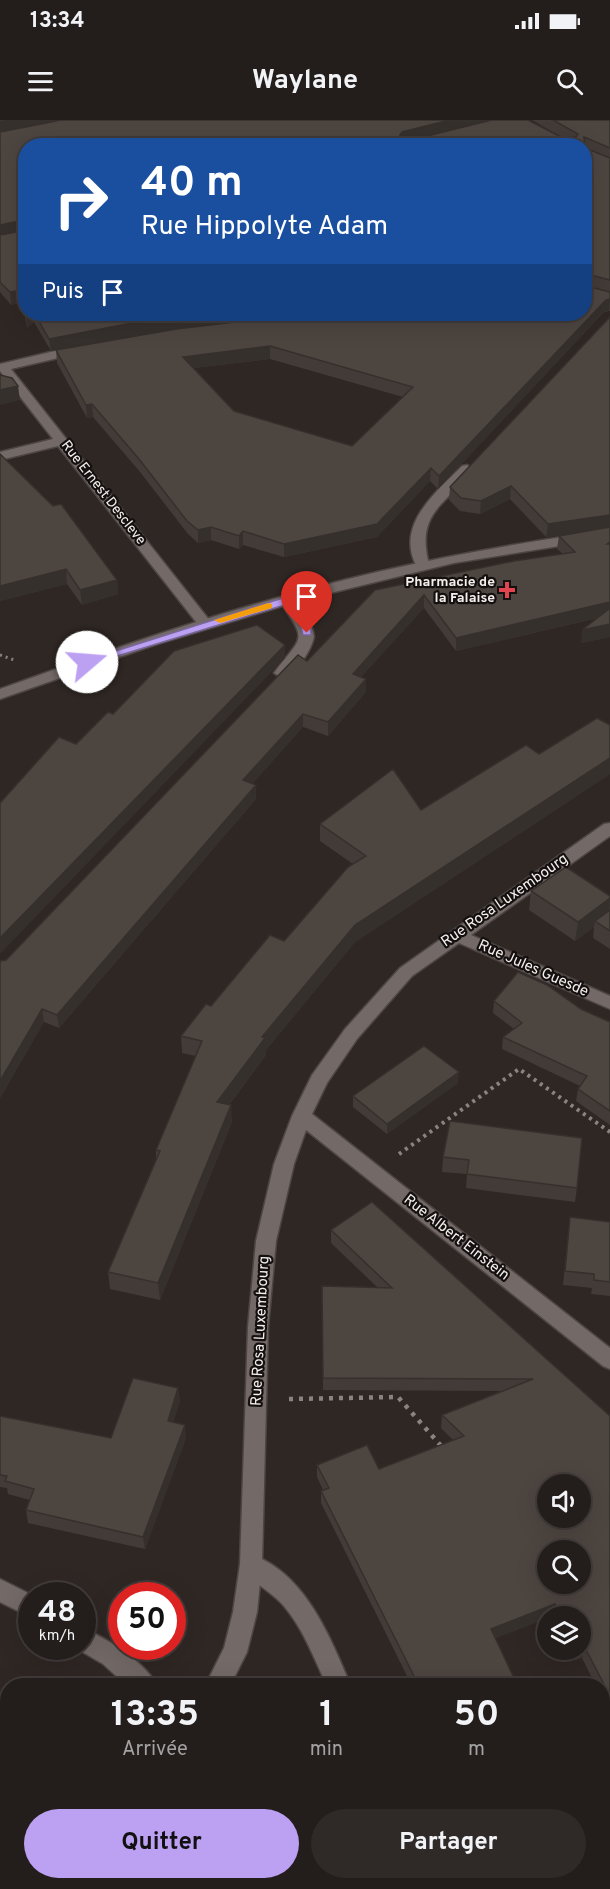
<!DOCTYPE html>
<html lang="fr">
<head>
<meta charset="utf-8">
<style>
	:root { --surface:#231d1b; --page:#2f2a28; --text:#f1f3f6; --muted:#a3a2a3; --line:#403b3a; --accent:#bca0f2 }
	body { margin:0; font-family:Overpass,sans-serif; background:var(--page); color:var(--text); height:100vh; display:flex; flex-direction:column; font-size:22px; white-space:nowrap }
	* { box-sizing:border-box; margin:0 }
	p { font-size:20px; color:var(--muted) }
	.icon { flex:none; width:33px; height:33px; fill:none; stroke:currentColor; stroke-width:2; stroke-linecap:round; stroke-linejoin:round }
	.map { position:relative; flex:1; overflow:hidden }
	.side { position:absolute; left:0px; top:1558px; width:610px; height:212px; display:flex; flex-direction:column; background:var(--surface); border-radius:24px 24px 0 0; box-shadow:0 6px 24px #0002,0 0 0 2px var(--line) }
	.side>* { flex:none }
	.top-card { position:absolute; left:18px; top:18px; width:574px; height:183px; border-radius:24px; box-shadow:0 6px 24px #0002,0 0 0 2px var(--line); background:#1a4fa0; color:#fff; overflow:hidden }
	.tools { position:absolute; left:537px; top:1354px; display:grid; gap:12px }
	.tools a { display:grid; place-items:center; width:54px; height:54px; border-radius:50%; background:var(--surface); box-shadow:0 6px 24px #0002,0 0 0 2px var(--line); font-size:30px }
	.speed { position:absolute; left:18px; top:1462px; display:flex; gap:12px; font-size:30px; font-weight:700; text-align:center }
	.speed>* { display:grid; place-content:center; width:78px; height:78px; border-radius:50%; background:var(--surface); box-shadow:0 6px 24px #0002,0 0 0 2px var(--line); line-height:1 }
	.speed small { font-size:15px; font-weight:400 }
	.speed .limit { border:9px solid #d22; background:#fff; color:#111 }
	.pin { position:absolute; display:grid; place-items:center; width:51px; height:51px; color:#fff; margin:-62px -26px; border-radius:50% 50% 50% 0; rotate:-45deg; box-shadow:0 0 6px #0007 }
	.pin .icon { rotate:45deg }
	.me { position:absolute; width:66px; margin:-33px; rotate:72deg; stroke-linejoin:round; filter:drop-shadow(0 0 4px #0008) }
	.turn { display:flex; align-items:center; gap:21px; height:126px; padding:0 24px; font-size:27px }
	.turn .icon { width:78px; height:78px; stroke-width:2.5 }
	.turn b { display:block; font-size:42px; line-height:51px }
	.then { display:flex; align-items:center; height:57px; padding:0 24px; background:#0003; gap:12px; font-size:22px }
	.eta { display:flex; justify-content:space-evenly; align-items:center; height:102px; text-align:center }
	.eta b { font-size:36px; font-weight:700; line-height:42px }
	.primary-button { display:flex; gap:12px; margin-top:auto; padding:12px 24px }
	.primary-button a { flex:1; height:69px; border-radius:36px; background:var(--accent); color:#111; font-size:24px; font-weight:700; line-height:69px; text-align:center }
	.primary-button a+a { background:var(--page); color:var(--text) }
	.status { display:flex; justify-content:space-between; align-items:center; height:42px; padding:0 30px; background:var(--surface); direction:ltr }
	.status svg { height:16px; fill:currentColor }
	header { display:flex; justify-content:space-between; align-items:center; height:78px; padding:0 24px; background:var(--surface); font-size:27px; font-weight:700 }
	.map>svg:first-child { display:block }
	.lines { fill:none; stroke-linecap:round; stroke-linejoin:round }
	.lane-casing { stroke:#4c4543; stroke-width:3 }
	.street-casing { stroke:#4c4543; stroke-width:3 }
	.secondary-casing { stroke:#4c4543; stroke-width:3 }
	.path-far2 { stroke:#8a8481; stroke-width:3; stroke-dasharray:2 4; stroke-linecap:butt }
	.path-far1 { stroke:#8a8481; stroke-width:4; stroke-dasharray:3 4.5; stroke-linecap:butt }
	.path { stroke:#8a8481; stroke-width:4.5; stroke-dasharray:4 6; stroke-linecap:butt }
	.lane { fill:#736966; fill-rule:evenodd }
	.street { fill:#736966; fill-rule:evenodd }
	.secondary { fill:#736966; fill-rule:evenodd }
	.wall { fill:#423b37; fill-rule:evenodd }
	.shaded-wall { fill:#36302d }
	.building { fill:#4d4540; stroke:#36302d; stroke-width:1.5; fill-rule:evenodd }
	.route { fill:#bca0f2; stroke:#7a689d; stroke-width:1.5 }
	.slow { fill:#f59e0b }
	.health-dot { fill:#e0444e; stroke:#14100f; stroke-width:2 }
	.labels { text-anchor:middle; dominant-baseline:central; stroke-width:4.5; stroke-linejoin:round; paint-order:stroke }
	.far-street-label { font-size:14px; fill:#f4efed; stroke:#14100f }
	.far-poi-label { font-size:14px; font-weight:bold; fill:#f4efed; stroke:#14100f; text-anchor:end }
	.street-label { font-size:15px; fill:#f4efed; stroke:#14100f }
</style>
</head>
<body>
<div class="status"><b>13:34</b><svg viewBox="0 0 49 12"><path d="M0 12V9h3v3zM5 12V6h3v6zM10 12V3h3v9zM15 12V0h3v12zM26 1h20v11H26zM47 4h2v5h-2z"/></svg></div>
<header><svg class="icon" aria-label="menu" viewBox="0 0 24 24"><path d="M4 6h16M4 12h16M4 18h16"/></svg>Waylane<svg class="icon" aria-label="search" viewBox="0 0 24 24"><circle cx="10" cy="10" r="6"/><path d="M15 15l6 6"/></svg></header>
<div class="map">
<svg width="610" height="1769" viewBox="0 0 610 1769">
	<rect width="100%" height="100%" fill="#2f2724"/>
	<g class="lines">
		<!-- lane casing -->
		<g class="lane-casing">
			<path id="lane" d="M251 1434C306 1454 330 1517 351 1566H327C314 1538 303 1508 283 1485 271 1471 246 1459 240 1444L243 1437Z
				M610 1725V1751L603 1754V1728Z
				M418 1762H444L447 1769H421Z
				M526 1762H565L562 1769H523Z"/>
		</g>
		<!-- street casing -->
		<g class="street-casing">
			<path id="street" d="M80 225 86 229 84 232 11 249 210 501 212 504 210 507H200L58 326 0 340V332L53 319 0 251V244Z
				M467 345 474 349C447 384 415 392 429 444L427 447H417C394 406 436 372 462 346Z
				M286 477C300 480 313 504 314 517 311 531 296 554 282 558L274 553C302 515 309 523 279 481Z
				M610 703V716L471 815 610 876V889L459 823 412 856 357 919 327 963 312 994 610 1228V1249L603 1246 306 1010 294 1044 276 1121 268 1207 262 1444 257 1492 247 1532 230 1566H205L224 1528 233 1492 240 1444 248 1207 256 1121 274 1044 292 996 312 955 345 909 400 848 604 704Z
				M0 1459 34 1476H32V1498L0 1482Z
				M82 1508C105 1517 147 1543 157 1566H127L103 1544 74 1527H82Z
				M200 1762H226V1769H200Z"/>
		</g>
		<!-- secondary casing -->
		<g class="secondary-casing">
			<path id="secondary" d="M610 410V418L454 443 306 479 154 525 0 579V569C124 524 249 482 377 452 454 434 532 421 610 410Z"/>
		</g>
		<!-- path-far2 -->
		<path class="path-far2" d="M0 535 14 540"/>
		<!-- path-far1 -->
		<path class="path-far1" d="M399 1034 519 949 610 1012"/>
		<!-- path -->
		<path class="path" d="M289 1279 398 1277 442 1327"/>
		<!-- lane -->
		<use href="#lane" class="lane"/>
		<!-- street -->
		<use href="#street" class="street"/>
		<!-- secondary -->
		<use href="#secondary" class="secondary"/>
	</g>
	<!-- wall -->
	<path class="wall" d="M0 0 561 17 532 0H610V191L604 192 438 369 430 361 377 417 284 437 243 425 239 429 211 420 198 423 188 414 140 352 93 297 87 298 57 243 56 230 148 214 133 216 51 231 34 202 27 208 22 182 11 185 0 172ZM26 26H585V194L357 197 356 194H26ZM270 239 403 277 352 326 234 291 194 248Z
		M610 196V517L581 523 598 498 456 531 424 488 361 557 366 559V572L328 616 303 607 252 664 256 679 59 908 44 902 0 978V841L6 840 307 541 375 470 563 434 557 429 559 416 583 412 546 417 510 379 480 394 460 391 449 380 450 367Z
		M0 334 117 460 118 474 82 485 67 464 0 481Z
		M610 605V654L355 822 266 930V935L229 985 232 1002 160 1180 110 1169 108 1152 156 1039V1030L196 936 182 933 181 916 211 886 284 821 353 744 320 721V704L421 690 539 634Z
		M531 771 610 776V829L593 818 594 807 575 821 529 790Z
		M494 881 581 889 610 902V1005L576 981 578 969 580 966 502 929 503 917 514 909 493 893Z
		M458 963 387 1014 353 987V976Z
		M450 1001 577 1068 575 1082 466 1068 467 1054 442 1052 443 1037Z
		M570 1097 610 1102V1176L591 1174 592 1168 563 1165Z
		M331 1110 610 1296V1593L603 1579V1566H596L582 1538 575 1540 570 1530H580V1497H553V1496L548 1497V1498L495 1518 513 1556 512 1566H412L321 1383V1371L323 1370 317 1357V1345L379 1349 453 1320 441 1308 442 1295 501 1271 323 1270 322 1166 377 1167 331 1123Z
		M178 1268 180 1281 173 1302 186 1318 145 1429 28 1403 26 1390 30 1380 8 1374 7 1368 0 1367V1296L111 1318Z"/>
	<!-- shaded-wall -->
	<path class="shaded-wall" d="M6 0H66L0 13V1Z
		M450 0H492L400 26V15L402 12Z
		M24 100 26 112 0 117V105Z
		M21 170 22 182 11 185 10 172Z
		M610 179 609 191 604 192 438 369 439 356 606 180Z
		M28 194H33L34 202 27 208 26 195Z
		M211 194H308L133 216 51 231 49 219 132 203Z
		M270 226V239L184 249 183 237Z
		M18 266 20 280 0 285V270Z
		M92 284 93 297 87 298 86 285Z
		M431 348 430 361 377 417 284 437V424Z
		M511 366 510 379 480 394 481 381Z
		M610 395V408L546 417 548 404Z
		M211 407V420L198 423V410Z
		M243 411V425L239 429V416Z
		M66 449 67 464 0 481V466Z
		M117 460 118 474 82 485 80 470Z
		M424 475V488L352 567 353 554Z
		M610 482V495L456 531V518Z
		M610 504V517L581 523 582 510Z
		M285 525V538L0 834V818Z
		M366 559V572L328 616V602Z
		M303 594V607L243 674V660Z
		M610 638V654L355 822 266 930V935L218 999 217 982 262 917 355 805Z
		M256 665V679L59 908 57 895Z
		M610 778 609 796 595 801 594 807 575 821 578 802Z
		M42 889 44 902 0 978V961Z
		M459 952 458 963 387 1014V1004Z
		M231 985 232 1002 160 1180 158 1163Z
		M178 1268 180 1281 169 1314 168 1301Z
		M185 1305 186 1318 145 1429 143 1417Z
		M555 1484 553 1496 548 1497V1498L489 1521 491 1509Z
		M584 1526 582 1538 575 1540 577 1530H580V1528Z
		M513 1556 512 1566H493V1565Z
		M610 1692V1701L603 1704V1695Z
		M125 1762H133L131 1769H123Z"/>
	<!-- building -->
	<path class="building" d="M61 0H450L402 12 400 15 423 17 492 0H528L561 17H576L578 14 553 0H610V28L584 17 585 28 610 38V160L587 154 585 155V26H26V101L24 100 0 105V12Z
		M26 110V193L21 170 10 172 0 162V115Z
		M585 161 586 166 610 172V179L606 180 439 356 431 348 377 404 284 424 243 411 239 416 211 407 198 410 187 401 139 339 92 284 86 285 56 230 176 209 302 194H356L357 197 385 194H585ZM270 226 413 267 352 326 234 291 183 237Z
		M35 194H211L132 203 49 219Z
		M610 197V395L548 404 511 366 481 381 461 378 450 367Z
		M0 255 12 258 18 266 0 270Z
		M0 334 53 386 61 384 117 460 80 470 66 449 0 466Z
		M610 407V422L607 424H610V482L456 518 424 475 353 554 366 559 328 602 303 594 243 660 256 665 57 895 42 889 0 961V841L6 840 298 535 307 541 375 470 514 441 575 432 559 416Z
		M610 488V504L582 510Z
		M257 505 285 525 0 818V683L59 617 76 624 108 592 113 594 174 531Z
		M597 598 610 605V638L355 805 262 917 265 918 217 982 231 985 158 1163 108 1152 160 1031 156 1030 202 921 181 916 206 884 211 886 270 815 284 821 348 747 366 736 320 704 393 649 421 690 526 625 539 634Z
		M566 747 610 776V778L578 802 531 771Z
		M610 790V811L595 801Z
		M518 852 547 865 581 889 610 902V991L578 969 587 956 503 917 522 903 494 881Z
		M424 926 459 952 387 1004 353 976Z
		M450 1001 582 1018 577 1068 467 1054 469 1040 443 1037Z
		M372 1082 610 1296V1576L584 1526 580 1528V1497H562L555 1484 491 1509 513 1556 493 1565 494 1566H419L321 1371 329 1368 317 1345 367 1325 379 1349 464 1316 442 1295 533 1259 323 1258 322 1166 392 1168 331 1110ZM548 1365H580V1398H548ZM548 1431H580V1464H548Z
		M570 1097 610 1102V1162L594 1160V1154L565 1151Z
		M133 1258 178 1268 168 1301 185 1305 143 1417 26 1390 34 1369 5 1361 7 1356 0 1355V1296L111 1318Z
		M610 1629V1692L603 1695V1632Z
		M33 1762H125L123 1769H35L31 1768Z"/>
	<!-- route -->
	<path class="route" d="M286 477 290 478 311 504V515H303L300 504 284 485 91 544 87 545 81 542Z"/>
	<!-- slow -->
	<path class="slow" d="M268 483 272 484V488L220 503 214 500Z"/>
	<!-- markers -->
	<path class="health-dot" d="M504 461h6v6h6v6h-6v6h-6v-6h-6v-6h6z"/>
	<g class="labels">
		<!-- far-street labels -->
		<g class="far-street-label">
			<text transform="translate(103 373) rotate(52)">Rue Ernest Descleve</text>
		</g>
		<!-- far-poi labels -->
		<g class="far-poi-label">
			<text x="495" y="462">Pharmacie de<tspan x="495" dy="16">la Falaise</tspan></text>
		</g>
		<!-- street labels -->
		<g class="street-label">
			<text transform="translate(505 781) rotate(-35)">Rue Rosa Luxembourg</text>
			<text transform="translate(533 849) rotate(24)">Rue Jules Guesde</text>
			<text transform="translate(456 1118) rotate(38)">Rue Albert Einstein</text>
			<text transform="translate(261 1211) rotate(-87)">Rue Rosa Luxembourg</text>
		</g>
	</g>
</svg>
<div class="tools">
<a><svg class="icon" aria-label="sound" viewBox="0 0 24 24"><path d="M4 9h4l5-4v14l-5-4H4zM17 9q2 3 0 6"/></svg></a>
<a><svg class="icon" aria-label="search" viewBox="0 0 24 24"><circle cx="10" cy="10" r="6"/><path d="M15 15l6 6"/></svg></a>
<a><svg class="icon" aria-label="layers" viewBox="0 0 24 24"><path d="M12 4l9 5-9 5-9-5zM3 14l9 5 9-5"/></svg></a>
</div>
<div class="speed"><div>48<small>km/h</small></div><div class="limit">50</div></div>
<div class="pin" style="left:307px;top:513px;background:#d93025"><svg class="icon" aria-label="arrive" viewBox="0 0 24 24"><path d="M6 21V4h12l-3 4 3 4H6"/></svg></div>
<svg class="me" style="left:87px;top:542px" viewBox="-20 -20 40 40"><circle r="19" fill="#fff"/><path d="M0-13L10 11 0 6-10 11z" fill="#bca0f2"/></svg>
<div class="top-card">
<div class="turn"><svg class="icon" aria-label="right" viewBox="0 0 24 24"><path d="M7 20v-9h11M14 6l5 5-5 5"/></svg><div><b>40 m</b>Rue Hippolyte Adam</div></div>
<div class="then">Puis<svg class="icon" aria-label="arrive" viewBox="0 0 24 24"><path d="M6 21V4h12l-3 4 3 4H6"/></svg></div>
</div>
<section class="side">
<div class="eta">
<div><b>13:35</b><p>Arrivée</p></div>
<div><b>1</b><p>min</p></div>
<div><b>50</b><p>m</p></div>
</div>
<div class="primary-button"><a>Quitter</a><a>Partager</a></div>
</section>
</div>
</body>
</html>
